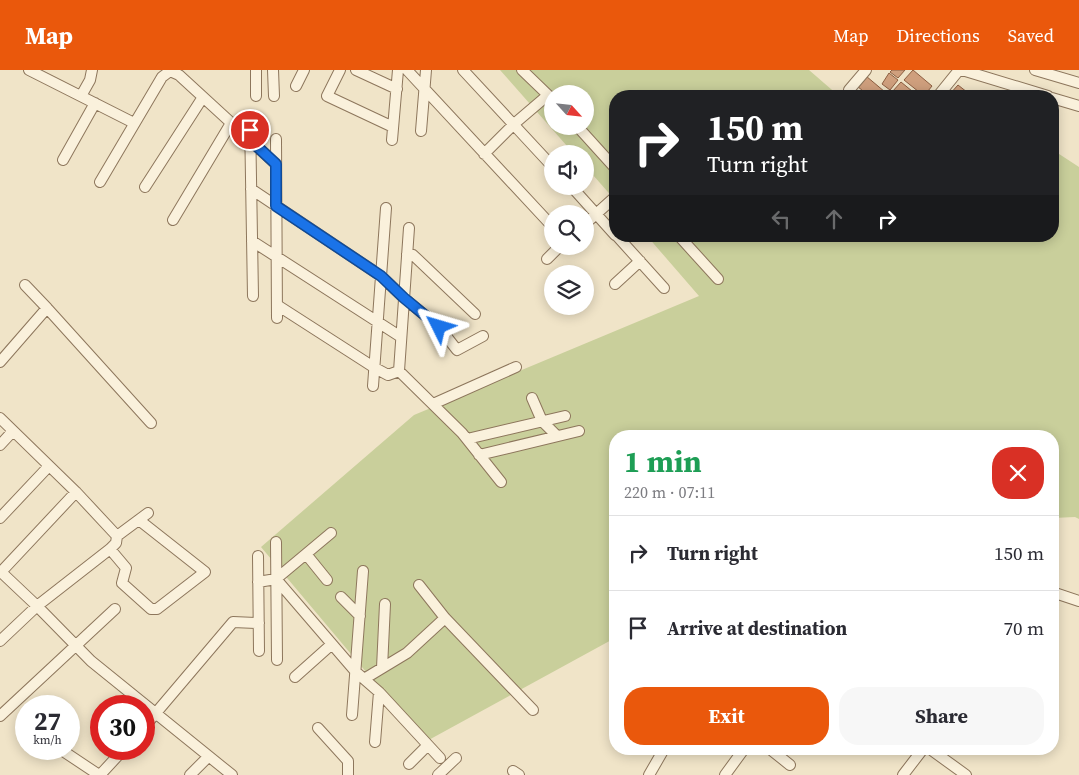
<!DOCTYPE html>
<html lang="en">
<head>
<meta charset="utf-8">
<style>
	:root { --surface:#fff; --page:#f7f7f7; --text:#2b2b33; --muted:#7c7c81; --line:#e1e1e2; --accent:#ea580c }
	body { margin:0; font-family:"Source Serif 4",serif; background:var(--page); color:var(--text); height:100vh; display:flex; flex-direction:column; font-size:19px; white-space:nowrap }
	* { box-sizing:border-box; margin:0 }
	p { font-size:16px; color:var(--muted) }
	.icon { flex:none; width:28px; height:28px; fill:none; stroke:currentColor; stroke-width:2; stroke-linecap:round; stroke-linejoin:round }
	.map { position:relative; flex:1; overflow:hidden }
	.sheet { position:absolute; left:609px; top:360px; width:450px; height:325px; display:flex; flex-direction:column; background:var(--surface); border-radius:20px; box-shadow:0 2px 12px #0003 }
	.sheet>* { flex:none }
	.guide { position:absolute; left:609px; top:20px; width:450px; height:152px; border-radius:20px; box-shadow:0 2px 12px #0003; background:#202124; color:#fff; overflow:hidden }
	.needle { width:32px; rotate:117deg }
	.tools { position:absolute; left:544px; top:15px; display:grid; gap:10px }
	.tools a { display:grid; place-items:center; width:50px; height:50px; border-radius:50%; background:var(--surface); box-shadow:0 2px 12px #0003; font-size:25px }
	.speed { position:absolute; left:15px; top:625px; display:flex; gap:10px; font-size:25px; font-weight:700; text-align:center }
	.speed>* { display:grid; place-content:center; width:65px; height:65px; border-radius:50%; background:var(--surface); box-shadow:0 2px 12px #0003; line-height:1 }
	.speed small { font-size:12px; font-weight:400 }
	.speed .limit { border:8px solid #d22; background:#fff; color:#111 }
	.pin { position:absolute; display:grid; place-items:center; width:42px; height:42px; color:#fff; margin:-21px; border:2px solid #fff; border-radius:50%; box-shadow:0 1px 5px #0007 }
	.me { position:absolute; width:55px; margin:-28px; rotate:310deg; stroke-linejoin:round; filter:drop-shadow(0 0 4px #0008) }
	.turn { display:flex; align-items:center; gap:18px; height:105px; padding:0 15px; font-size:22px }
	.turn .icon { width:65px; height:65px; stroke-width:2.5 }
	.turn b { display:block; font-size:35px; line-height:42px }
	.lanes { display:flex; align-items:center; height:48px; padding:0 15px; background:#0003; justify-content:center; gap:25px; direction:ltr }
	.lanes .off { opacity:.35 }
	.round { display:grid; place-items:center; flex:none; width:52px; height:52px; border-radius:20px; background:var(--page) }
	.head { display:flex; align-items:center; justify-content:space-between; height:85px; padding:0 15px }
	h1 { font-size:30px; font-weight:700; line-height:38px; color:#1e9e55 }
	.action { display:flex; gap:10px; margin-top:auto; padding:10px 15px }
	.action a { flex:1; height:58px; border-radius:20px; background:var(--accent); color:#fff; font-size:20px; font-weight:700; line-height:58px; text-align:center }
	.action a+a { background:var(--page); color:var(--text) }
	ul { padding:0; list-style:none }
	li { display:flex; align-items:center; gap:15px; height:75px; padding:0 15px; border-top:1px solid var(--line) }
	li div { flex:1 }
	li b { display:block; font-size:19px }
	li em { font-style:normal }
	header { display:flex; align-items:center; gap:30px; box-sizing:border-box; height:70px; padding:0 25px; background:var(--accent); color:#fff }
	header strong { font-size:24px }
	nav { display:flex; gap:28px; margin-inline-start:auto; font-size:18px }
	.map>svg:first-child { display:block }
	.green { fill:#c9cf9b; fill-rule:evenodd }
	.building { fill:#cf9f7d; stroke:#8d5f41 }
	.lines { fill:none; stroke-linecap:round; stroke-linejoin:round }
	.minor-casing { stroke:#8d765c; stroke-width:12 }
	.minor { stroke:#faf1dc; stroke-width:10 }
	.route-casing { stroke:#114b97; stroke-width:12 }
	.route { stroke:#1a73e8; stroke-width:9 }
</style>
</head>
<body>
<header>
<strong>Map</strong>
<nav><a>Map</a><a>Directions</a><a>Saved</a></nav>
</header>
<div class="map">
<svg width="1079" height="705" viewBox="0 0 1079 705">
	<rect width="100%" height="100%" fill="#f0e4c8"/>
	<!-- green -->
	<path class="green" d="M500 0H809L839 26H615V130L585 96V84H574ZM552 24H585V56H552Z
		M1053 80 1079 97V449L1075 447 1053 448 1052 366H615V568L425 672 261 477 414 345 699 226 647 166H1052Z"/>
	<!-- building -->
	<path class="building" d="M892 0H905L898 8 890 2Z
		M913 0 932 16 924 26 904 10Z
		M889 3 898 10 890 20 882 14Z
		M866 6 885 22 882 26H869L857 16Z
		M901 12 918 26H897L892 22Z
		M958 15 972 26 949 25Z
		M854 19 862 26H847Z"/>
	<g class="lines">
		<!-- minor casing -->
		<g class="minor-casing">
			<path id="minor" d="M29 0 134 53
				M273 0 274 26
				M340 0 327 26 393 57
				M356 0 397 19
				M407 0 552 156
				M463 0 552 96
				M522 0 548 25
				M962 0 1048 26
				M1035 0 1079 13
				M296 16 304 0
				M849 20 866 0
				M81 26 90 10 92 0
				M256 26V0
				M938 26 959 0
				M1052 28 1079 36
				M250 49 253 226
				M577 56 615 98
				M421 61 426 0
				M276 69 277 248
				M392 70 398 0
				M484 84 514 54 548 25 552 30
				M63 90 95 33
				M100 112 162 7 170 1 179 5 276 94
				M571 116 615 165
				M145 117 203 27
				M251 119 381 206 404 228 439 257 457 280 483 266
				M173 150 231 53
				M585 154 615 127
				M617 166 664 218
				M679 166 718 209
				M252 171 401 267
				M407 184 413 185 475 244
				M547 189 560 176
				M615 214 640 191
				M25 215 47 238
				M277 235 375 298 388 305 399 301 409 158
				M0 292 47 238 151 353
				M399 301 462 363 501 412
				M373 316 386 138
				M532 328 542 351 557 366
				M433 334 516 297
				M0 348 76 422 117 466 116 473 110 479 37 536 0 571
				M467 369 565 346
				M0 375 13 361
				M479 385 579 361
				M0 448 49 396
				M117 466 148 443
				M276 472 277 590
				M110 479 126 498 122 513 151 539H157L205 502 139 450
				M306 484 327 510
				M258 486 259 581
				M0 501 37 536 91 591 232 705
				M1 502 76 422
				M276 509 356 602 379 622 440 688
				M258 512 276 509 331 463
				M419 515 445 548 533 640
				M1052 522 1079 531
				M341 527 360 546
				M382 598 385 534
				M295 607 332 574
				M364 609 407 583 445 548
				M352 645 363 501
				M0 646 115 539
				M144 657 233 552 259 553
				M318 658 348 691V705
				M375 672 379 622
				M60 679 99 705
				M770 679 790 695
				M930 679 966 705
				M409 694 428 675
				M513 701 519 705
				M100 705 124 679
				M190 705 208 687
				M438 705 456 688
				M649 705 664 679
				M725 705 744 679
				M903 705 923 679"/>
		</g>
		<!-- minor -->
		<use href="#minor" class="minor"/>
	</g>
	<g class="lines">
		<!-- route casing -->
		<g class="route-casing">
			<path id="route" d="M250 60V70L276 94V136L381 206 404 228 439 257"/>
		</g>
		<!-- route -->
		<use href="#route" class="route"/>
	</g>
</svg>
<div class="tools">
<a><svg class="needle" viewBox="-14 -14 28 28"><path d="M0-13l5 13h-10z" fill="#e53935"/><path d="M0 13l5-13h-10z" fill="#7c7c81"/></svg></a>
<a><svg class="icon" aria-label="sound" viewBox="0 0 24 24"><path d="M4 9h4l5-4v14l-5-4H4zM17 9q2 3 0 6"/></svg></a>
<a><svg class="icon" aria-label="search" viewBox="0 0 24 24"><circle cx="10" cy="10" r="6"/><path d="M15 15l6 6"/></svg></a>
<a><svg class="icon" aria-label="layers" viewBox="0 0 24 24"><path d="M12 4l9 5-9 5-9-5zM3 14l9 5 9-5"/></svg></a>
</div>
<div class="speed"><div>27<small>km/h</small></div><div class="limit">30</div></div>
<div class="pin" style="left:250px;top:60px;background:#d93025"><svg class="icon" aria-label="arrive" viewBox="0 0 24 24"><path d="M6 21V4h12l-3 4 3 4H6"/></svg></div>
<svg class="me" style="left:439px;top:257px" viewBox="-20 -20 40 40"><path d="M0-17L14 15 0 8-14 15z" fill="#1a73e8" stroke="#fff" stroke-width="4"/></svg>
<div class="guide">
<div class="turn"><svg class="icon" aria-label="right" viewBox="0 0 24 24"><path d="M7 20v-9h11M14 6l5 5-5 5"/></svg><div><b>150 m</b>Turn right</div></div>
<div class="lanes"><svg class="icon off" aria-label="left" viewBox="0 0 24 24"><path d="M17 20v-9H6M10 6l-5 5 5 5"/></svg><svg class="icon off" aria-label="ahead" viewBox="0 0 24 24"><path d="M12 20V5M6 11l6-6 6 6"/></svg><svg class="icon" aria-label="right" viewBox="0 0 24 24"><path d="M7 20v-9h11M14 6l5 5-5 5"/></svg></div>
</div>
<section class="sheet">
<div class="head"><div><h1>1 min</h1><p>220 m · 07:11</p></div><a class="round" style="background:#d93025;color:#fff"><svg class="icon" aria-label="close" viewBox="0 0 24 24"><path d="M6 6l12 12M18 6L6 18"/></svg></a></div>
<ul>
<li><svg class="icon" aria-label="right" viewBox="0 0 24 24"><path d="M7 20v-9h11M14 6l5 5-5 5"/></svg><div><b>Turn right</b></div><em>150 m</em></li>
<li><svg class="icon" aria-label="arrive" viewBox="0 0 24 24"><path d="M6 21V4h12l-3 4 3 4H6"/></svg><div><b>Arrive at destination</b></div><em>70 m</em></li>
</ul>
<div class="action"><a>Exit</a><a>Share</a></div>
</section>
</div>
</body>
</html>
